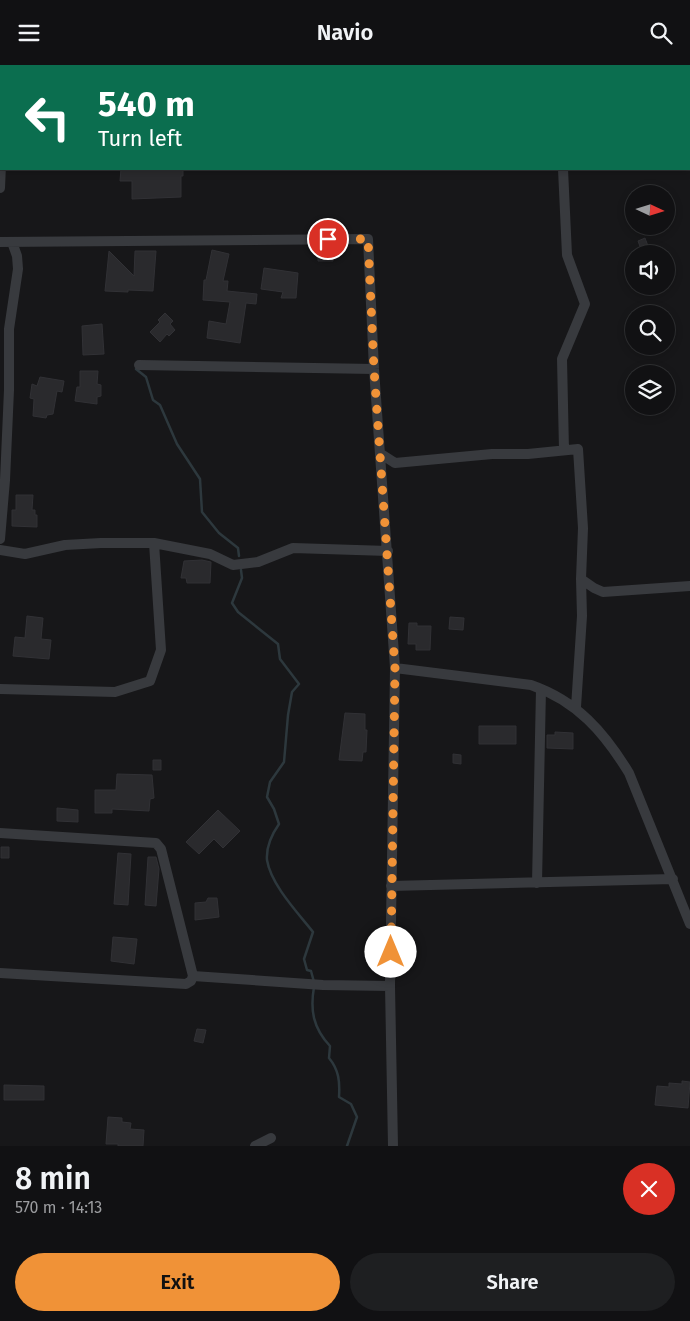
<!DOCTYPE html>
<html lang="en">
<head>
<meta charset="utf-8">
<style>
	:root { --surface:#111113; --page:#1e1f21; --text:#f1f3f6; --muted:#9c9da0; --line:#303133; --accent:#f09237 }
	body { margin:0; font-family:"Fira Sans",sans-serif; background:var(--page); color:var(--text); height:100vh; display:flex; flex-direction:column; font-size:19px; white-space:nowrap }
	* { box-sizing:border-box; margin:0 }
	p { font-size:16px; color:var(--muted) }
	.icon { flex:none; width:28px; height:28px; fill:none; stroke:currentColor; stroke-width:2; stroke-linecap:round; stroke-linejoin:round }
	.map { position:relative; height:1081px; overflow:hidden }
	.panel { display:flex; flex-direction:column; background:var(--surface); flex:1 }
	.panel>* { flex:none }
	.guide { position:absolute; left:0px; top:0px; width:690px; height:105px; box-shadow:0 2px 8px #0003,0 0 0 1px var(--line); background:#0b6e4f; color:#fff; overflow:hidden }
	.needle { width:32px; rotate:94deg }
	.buttons { position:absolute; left:625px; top:120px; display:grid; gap:10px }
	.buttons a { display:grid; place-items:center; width:50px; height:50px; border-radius:50%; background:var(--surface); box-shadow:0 2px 8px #0003,0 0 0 1px var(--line); font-size:25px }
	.pin { position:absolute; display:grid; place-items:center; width:42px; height:42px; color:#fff; margin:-21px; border:2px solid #fff; border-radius:50%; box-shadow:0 1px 5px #0007 }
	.me { position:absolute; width:55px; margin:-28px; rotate:0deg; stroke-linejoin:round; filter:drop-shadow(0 0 4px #0008) }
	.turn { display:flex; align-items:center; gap:18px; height:105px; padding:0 15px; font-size:22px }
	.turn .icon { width:65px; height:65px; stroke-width:2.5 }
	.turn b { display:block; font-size:35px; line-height:42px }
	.round { display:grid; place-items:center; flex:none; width:52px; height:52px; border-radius:26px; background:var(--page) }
	.headline { display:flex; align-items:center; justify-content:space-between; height:85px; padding:0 15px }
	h1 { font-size:30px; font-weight:600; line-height:38px }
	.cta { display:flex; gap:10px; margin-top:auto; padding:10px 15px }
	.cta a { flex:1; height:58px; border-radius:30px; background:var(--accent); color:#111; font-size:20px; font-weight:600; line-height:58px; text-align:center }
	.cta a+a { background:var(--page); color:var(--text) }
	header { display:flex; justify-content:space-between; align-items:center; height:65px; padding:0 15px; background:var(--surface); font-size:22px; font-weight:600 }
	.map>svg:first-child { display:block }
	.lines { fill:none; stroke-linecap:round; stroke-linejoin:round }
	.stream { stroke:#2d383d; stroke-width:2.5 }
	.building { fill:#2a2a2d; stroke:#313135 }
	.street { stroke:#383a3e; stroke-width:10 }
	.route { stroke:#f09237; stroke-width:9; stroke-dasharray:0 16.2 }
</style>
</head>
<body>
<header><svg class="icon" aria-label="menu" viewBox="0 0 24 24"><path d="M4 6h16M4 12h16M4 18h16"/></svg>Navio<svg class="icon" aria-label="search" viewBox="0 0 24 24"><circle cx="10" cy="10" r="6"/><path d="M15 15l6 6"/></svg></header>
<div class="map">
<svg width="690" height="1081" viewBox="0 0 690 1081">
	<rect width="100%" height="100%" fill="#171719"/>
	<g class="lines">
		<!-- stream -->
		<path class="stream" d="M136 304 146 312 153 335 160 340 177 379 200 414 202 447 219 468 238 483 239 491
			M241 505 242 513 232 538 238 547 278 579 280 594 299 619 292 627 288 650 284 697 270 717 267 732 274 744 279 759C272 769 266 782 267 795 271 820 298 848 313 867L304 894 307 905 311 906 314 917
			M314 922C310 945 313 963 330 981L329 993C339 1005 340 1017 339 1032L351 1039 357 1052 347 1081"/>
	</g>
	<!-- building -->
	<path class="building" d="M121 104H183V111H181V132L132 134V116H120Z
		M645 173 648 181 641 184 638 176Z
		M318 182H334L333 196H318Z
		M212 185 229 189 223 216H228L227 226 257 229 256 239 246 238 240 278 207 273 209 256 226 259 230 237 203 235 204 215H206Z
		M109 186 134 211 135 186H156L153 226 128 225V227L105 226Z
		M264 203 298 208 296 233H281L283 227 261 224Z
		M165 248 173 256 170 259 175 265 169 271 167 269 160 277 150 267 160 257 158 255Z
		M102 259 104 289 83 290 82 261Z
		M80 306H98L97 319 101 320V331L97 332V339L75 336 77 322H80Z
		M40 312 64 316 62 327 57 326 53 349 47 350 46 353 33 351 34 334 30 333 32 319 37 321Z
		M16 430H33L32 445H35V450H37V462L12 461V445H16Z
		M202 495 211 497 210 518H187L186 513H181L184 496Z
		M27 551 43 553 41 574 51 575 49 594 13 591 15 572 25 573Z
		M450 552 464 553 463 565 449 564Z
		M409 558H417V561H431L430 585H416V579H408Z
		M345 648 365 649V665H367L366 687H363L362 696 339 695Z
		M479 661H516V679H479Z
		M555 667 573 668V684L547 683V670H555Z
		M453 689 461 690V699L453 698Z
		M153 695H161V705H153Z
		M117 709 152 710 154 733 150 734 149 746 112 744V748H95V725H116Z
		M57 743 78 745V757L57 756Z
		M218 745 240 766 223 783 214 774 199 789 186 777Z
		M1 782H9V793H1Z
		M118 788 131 789 128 840 114 839Z
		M148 792H156L159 804 156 841 145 840Z
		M208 833H217L219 852 195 855V838L206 837Z
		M113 872 137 874 134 899 111 896Z
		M197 964 206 965 203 978 194 976Z
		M682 1016 690 1017 688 1043 655 1040 657 1021 669 1022V1018L682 1019Z
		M4 1020 44 1021V1035H4Z
		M108 1052 122 1053V1057L131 1058 130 1064 144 1065 143 1081H118V1079H106Z"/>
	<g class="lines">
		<!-- street -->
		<path class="street" d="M93 0 107 1
			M7 1V0
			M0 55H1
			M563 104 567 190 585 239 562 294 564 385
			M0 123 1 100
			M0 177 368 174 374 304 395 603 390 921 393 1081
			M139 300 374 304
			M381 389 395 398 492 389H528L578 384 583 463 581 514
			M0 474 5 415 9 325V264L18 204 17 191 12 177
			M0 485 25 489 65 480 101 478H154L210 489 233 500 258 497 293 483 388 486
			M395 603 531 620C577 636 604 667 629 708L690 859
			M0 624 115 627 150 616 161 585 154 478
			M576 642 582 551 581 514 594 523 603 527 690 521
			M0 768 156 778 161 784 193 911 191 916 186 919 0 908
			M537 818 541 624
			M391 821 673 814
			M193 911 323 920 390 921
			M255 1081 271 1073"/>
	</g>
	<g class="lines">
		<!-- route -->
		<path class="route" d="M328 174H368L374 304 395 603 391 887"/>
	</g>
</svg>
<div class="buttons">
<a><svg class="needle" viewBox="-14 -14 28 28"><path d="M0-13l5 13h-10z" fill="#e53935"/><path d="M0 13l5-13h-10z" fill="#9c9da0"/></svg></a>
<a><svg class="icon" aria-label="sound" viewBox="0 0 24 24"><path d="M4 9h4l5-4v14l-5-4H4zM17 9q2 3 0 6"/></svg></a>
<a><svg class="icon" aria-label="search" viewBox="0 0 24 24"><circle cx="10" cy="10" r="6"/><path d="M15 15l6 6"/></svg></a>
<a><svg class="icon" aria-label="layers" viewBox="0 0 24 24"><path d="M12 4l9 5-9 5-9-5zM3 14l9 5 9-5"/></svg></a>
</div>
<div class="pin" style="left:328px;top:174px;background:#d93025"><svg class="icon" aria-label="arrive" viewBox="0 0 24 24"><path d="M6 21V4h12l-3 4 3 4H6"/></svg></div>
<svg class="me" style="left:391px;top:887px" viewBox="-20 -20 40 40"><circle r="19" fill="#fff"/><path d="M0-13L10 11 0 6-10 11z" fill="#f09237"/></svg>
<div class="guide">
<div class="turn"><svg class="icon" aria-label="left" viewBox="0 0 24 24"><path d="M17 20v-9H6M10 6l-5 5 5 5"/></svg><div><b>540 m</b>Turn left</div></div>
</div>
</div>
<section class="panel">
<div class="headline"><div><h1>8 min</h1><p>570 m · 14:13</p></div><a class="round" style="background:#d93025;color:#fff"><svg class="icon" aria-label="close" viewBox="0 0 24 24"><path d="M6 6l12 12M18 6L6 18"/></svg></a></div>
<div class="cta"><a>Exit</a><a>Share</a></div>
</section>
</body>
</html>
